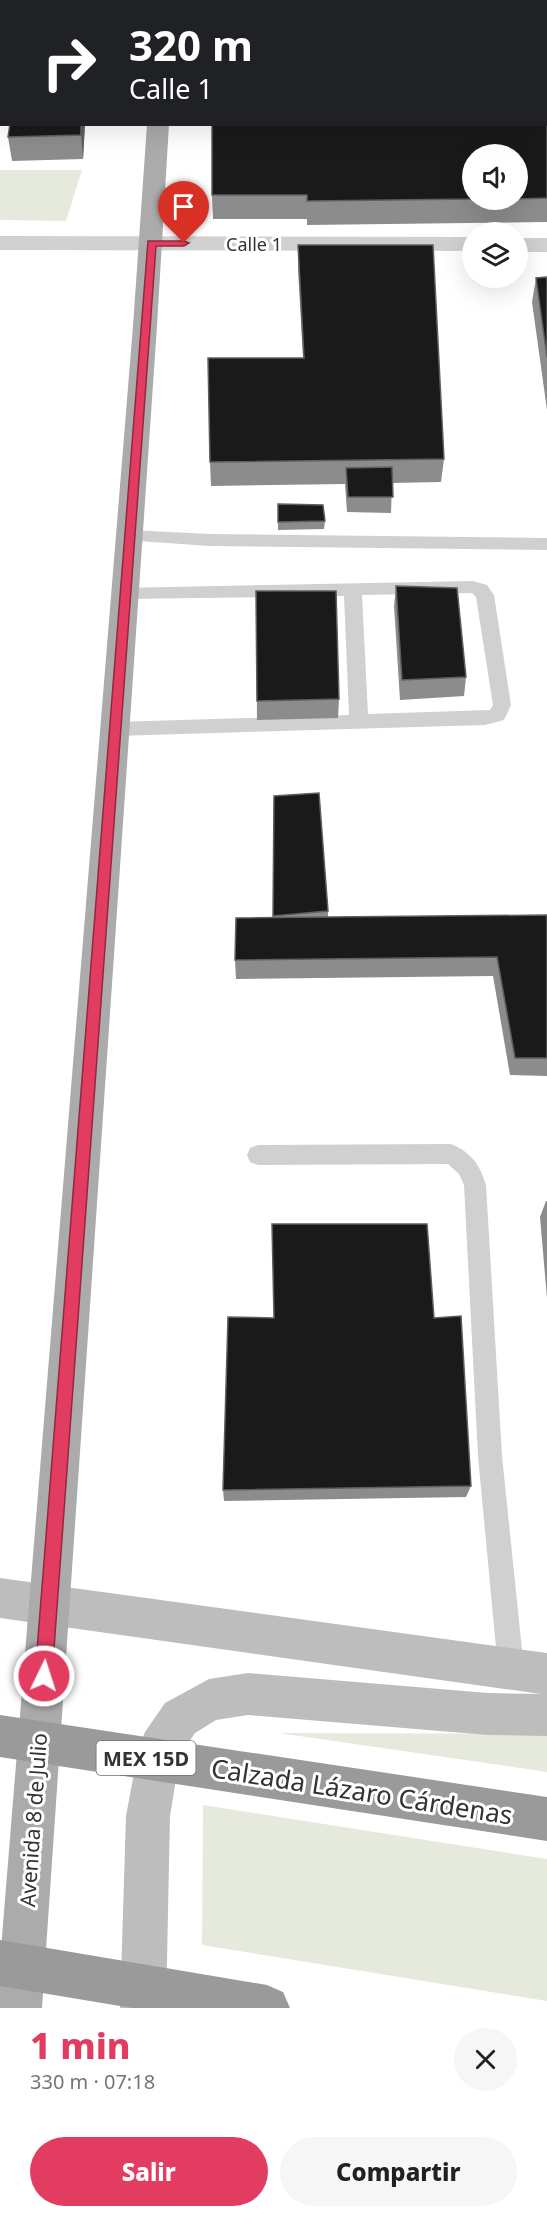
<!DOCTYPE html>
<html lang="es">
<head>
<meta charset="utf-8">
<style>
	:root { --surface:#fff; --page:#f6f6f6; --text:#202124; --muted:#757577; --accent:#e23d61 }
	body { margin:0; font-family:"Noto Sans",sans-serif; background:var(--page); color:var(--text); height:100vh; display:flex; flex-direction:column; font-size:22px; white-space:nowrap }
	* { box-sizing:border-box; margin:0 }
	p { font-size:20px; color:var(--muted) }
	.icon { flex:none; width:33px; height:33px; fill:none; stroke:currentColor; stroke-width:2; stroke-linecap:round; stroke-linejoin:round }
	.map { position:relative; height:2008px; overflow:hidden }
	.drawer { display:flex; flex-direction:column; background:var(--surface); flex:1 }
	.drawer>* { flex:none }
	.banner { position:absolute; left:0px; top:0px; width:548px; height:126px; box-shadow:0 6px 24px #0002; background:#202124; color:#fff; overflow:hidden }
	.fabs { position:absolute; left:462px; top:144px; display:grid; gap:12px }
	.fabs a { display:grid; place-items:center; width:66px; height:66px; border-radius:50%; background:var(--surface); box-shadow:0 6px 24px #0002; font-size:30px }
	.pin { position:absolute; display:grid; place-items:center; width:51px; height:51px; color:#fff; margin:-62px -26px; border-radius:50% 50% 50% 0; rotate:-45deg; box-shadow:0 0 6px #0007 }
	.pin .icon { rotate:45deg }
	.me { position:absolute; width:66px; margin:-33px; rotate:4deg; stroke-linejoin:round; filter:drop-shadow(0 0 4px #0008) }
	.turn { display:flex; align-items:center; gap:21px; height:126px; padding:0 30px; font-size:27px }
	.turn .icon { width:78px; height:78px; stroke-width:2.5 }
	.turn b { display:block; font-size:42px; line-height:51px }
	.round { display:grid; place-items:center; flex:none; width:63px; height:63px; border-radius:32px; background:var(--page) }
	.head { display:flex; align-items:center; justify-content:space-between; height:102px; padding:0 30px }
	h1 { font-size:36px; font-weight:800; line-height:45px; color:var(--accent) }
	.primary-button { display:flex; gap:12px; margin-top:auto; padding:12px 30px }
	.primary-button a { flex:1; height:69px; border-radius:36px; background:var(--accent); color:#fff; font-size:24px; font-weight:800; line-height:69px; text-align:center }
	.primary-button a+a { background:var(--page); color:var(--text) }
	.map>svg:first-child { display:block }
	.green { fill:#e5eadc }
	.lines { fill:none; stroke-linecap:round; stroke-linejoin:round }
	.lane { fill:#d0d0d0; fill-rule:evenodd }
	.street { fill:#d0d0d0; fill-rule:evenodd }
	.secondary { fill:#bdbdbd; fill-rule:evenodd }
	.primary { fill:#ababab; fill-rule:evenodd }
	.highway { fill:#9a9a9a; fill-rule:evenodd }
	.wall { fill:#8c8c8c; fill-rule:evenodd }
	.shaded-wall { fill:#5f5f5f }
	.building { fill:#1a1a1a; stroke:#5f5f5f; stroke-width:1.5 }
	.route { fill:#e23d61; stroke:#93283f; stroke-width:1.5 }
	.labels { text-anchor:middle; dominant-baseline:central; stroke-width:6; stroke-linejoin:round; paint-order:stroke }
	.far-street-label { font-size:18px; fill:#333; stroke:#fff }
	.shield { fill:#fff; stroke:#707070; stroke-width:1.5 }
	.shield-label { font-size:20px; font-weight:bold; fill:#333 }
	.street-label { font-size:21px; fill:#333; stroke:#fff }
	.near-street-label { font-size:26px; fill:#333; stroke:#fff }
</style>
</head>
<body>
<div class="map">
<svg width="547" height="2008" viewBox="0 0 547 2008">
	<rect width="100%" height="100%" fill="#fff"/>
	<!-- green -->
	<path class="green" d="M0 170H82L66 221 0 220Z
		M279 1733 547 1734V1772Z
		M203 1805 547 1859V2001L202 1945Z"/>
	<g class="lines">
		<!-- lane -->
		<path class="lane" d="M129 530 210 534 547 538V550L210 546 123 540 120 536 123 532Z
			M473 581 487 585 494 595 511 705 504 720 485 725 115 736 108 734 106 729 108 724 115 722 349 715 344 596 125 599 119 598 116 593 119 588ZM472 593 476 597 493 705 490 710 368 714 362 595Z
			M451 1144C471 1152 480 1165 486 1185L502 1456 524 1669 520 1678 511 1682 502 1678 498 1669 478 1456 464 1185 459 1174 448 1164 258 1165 250 1162 247 1155 250 1148 258 1145Z"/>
		<!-- street -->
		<path class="street" d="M0 236 472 237V251L0 250Z
			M518 238H547V252H518Z"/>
		<!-- secondary -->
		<path class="secondary" d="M0 1578 547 1653V1736L488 1735 248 1715 216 1720 195 1733 180 1755 170 1816 166 2008H120L126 1816 139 1747 145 1732 165 1703 209 1679 248 1673 488 1693 541 1694 0 1618Z"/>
		<!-- primary -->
		<path class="primary" d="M155 0H175V2H155Z
			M147 124H169L157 326 42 2008H0V1961L133 326Z"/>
		<!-- highway -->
		<path class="highway" d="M0 1715 547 1797V1841L0 1757Z
			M0 1940 267 1985 283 1992 290 2008H132L0 1986Z"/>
	</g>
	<!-- wall -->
	<path class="wall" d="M0 0H38V2H2V82H0Z
		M261 0H498V2H261Z
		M547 93V222L307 225V219H213L212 195ZM518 154V200H472Z
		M10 124H85L83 159 12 161 8 137Z
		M298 245 444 459 441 482 392 483 391 513 347 512 345 484 211 486 210 462 303 358 298 269Z
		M547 277V410L532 302 536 278Z
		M278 504 325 521 324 529 278 530Z
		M396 586 466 677 464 696 400 700 394 606Z
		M256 591 339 699 338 718 257 720Z
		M274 796 328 911V917L547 915V1076L510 1075 493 976 236 979 235 960 273 918Z
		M546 1201H547V1298L540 1217Z
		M274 1318H434L471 1486 466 1497 224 1501 223 1490Z"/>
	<!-- shaded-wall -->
	<path class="shaded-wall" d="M81 124H85L83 159 81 135Z"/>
	<!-- building -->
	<path class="building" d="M0 0H34V2H2V13H0Z
		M0 22H2V58H0Z
		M546 93H547V198L518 199V154H472V199L307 201V195H212V124H546Z
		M10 124H81V135L8 137Z
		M298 245H433L444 459 210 462 208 358H304Z
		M547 277V357L536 278Z
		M392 467 393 497H348L346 468Z
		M278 504 323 505 325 521 278 522Z
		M396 586 457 588 466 677 402 680Z
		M256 591H336L339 699 257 701Z
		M319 793 328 911 273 916 274 796Z
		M547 915V1058H515L497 957 235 960 236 918Z
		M272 1224H427L434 1318 461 1316 471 1486 223 1490 228 1317 274 1318Z"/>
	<!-- route -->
	<path class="route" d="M148 241H184L189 243 184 246H156L52 1676 50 1682 44 1685 38 1682 35 1676Z"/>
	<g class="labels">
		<!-- far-street labels -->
		<g class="far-street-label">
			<text x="254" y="244">Calle 1</text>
		</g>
		<!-- shield labels -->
		<rect class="shield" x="96.5" y="1741" width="99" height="34" rx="4.5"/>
		<g class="shield-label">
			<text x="146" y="1758">MEX 15D</text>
		</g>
		<!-- street labels -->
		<g class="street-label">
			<text transform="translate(33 1820) rotate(-86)">Avenida 8 de Julio</text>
		</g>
		<!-- near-street labels -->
		<g class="near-street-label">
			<text transform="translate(362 1791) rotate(9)">Calzada Lázaro Cárdenas</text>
		</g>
	</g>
</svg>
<div class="fabs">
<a><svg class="icon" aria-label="sound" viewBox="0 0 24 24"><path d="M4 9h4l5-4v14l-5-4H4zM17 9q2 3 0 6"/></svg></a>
<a><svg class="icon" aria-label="layers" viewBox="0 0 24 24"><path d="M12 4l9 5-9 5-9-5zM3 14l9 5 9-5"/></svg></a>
</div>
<div class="pin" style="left:184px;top:243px;background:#d93025"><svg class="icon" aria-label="arrive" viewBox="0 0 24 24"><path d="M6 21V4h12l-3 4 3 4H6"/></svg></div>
<svg class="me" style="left:44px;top:1676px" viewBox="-20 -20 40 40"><circle r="17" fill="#e23d61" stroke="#fff" stroke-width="3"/><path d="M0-11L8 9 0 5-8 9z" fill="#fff"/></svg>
<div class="banner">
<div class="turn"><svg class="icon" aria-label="right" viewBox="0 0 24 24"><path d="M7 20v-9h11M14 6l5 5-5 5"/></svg><div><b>320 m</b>Calle 1</div></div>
</div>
</div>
<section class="drawer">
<div class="head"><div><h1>1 min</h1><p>330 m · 07:18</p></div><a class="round"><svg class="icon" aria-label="close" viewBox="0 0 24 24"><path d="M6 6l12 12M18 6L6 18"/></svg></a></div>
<div class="primary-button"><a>Salir</a><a>Compartir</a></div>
</section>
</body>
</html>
